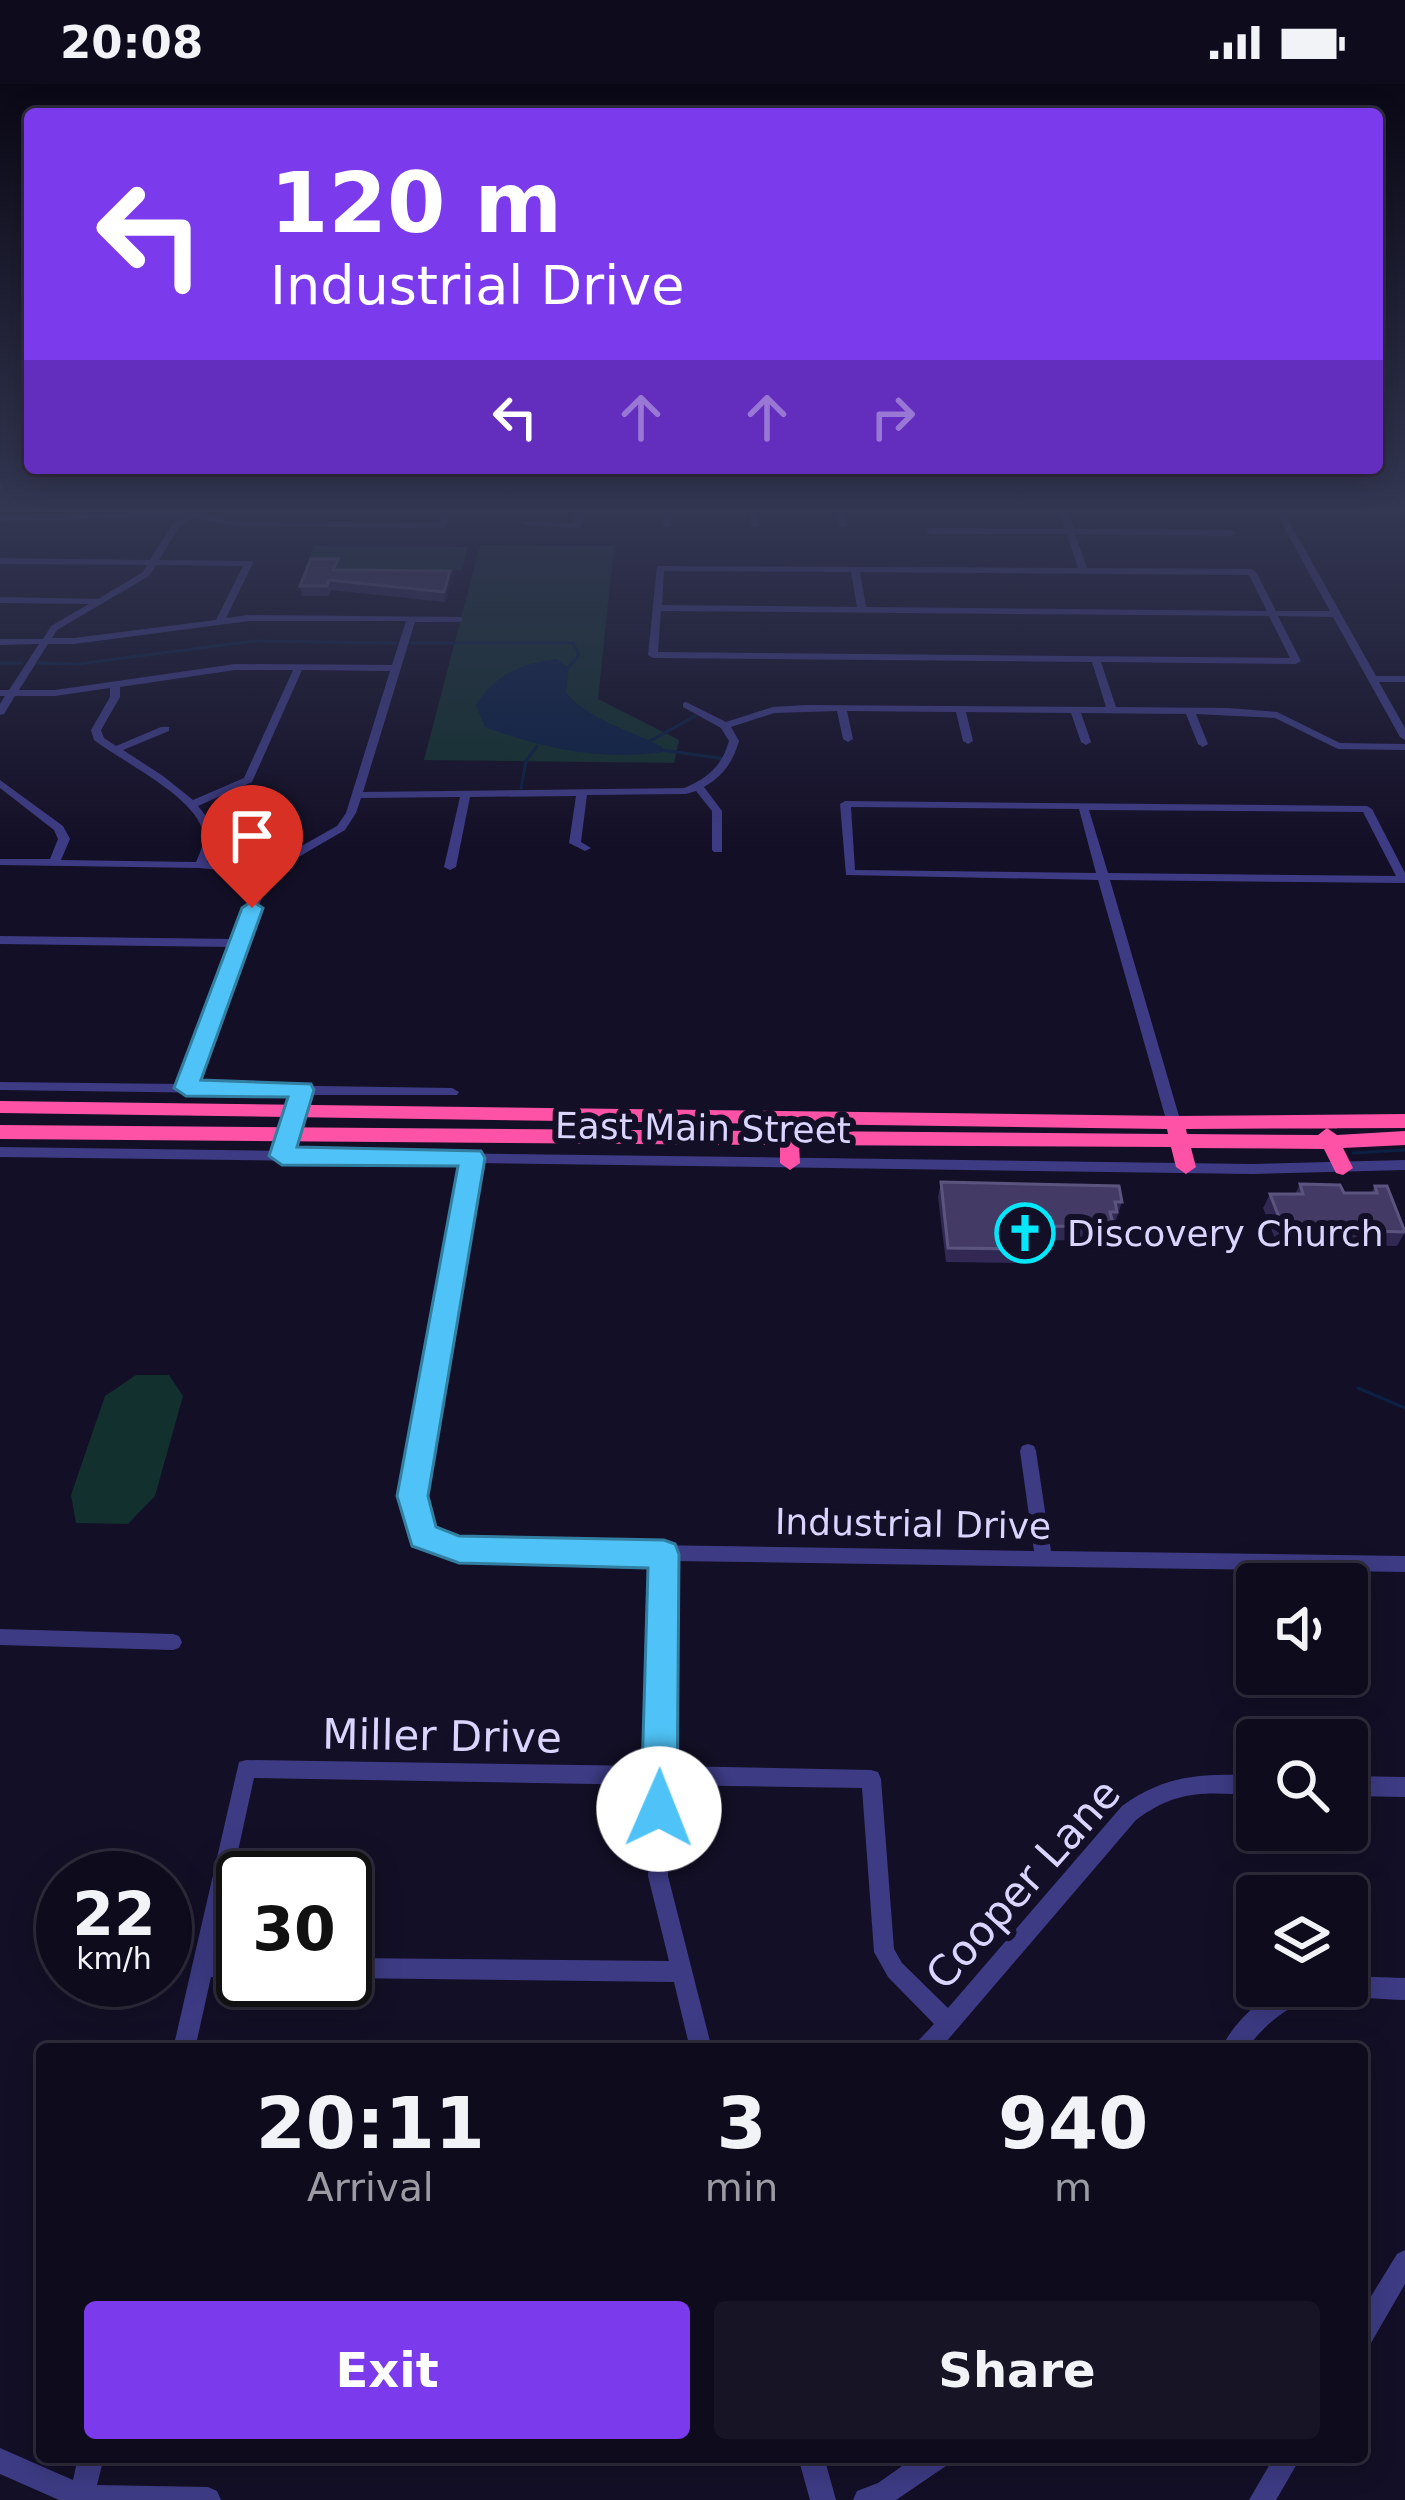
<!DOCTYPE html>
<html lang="en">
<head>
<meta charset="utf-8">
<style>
	:root { --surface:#0e0b1c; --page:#171425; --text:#f1f3f6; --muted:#9b9ba3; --line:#2e2b3b; --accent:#7c3aed }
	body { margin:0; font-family:"DejaVu Sans",sans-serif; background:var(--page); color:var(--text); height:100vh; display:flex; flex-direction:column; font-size:45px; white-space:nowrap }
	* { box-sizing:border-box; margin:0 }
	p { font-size:39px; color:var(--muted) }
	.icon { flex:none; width:66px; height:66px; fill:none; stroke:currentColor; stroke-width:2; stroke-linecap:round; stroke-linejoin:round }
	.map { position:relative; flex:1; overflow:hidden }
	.side { position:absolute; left:36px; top:1959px; width:1332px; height:420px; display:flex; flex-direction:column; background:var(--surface); border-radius:12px; box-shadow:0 6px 30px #0003,0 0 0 3px var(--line) }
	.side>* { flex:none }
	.guide { position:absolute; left:24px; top:24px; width:1359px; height:366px; border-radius:12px; box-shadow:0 6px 30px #0003,0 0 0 3px var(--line); background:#7c3aed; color:#fff; overflow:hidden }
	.tools { position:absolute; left:1236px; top:1479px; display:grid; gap:24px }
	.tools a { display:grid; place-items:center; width:132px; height:132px; border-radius:12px; background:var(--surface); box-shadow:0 6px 30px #0003,0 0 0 3px var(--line); font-size:60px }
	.speed { position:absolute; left:36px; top:1767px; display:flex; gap:24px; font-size:60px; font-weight:700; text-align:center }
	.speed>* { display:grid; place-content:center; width:156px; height:156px; border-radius:50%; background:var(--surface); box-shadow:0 6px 30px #0003,0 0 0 3px var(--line); line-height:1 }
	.speed small { font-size:30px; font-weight:400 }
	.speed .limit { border:6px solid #111; border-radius:18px; background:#fff; color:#111 }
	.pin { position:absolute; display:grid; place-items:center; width:102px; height:102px; color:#fff; margin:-123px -51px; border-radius:50% 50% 50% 0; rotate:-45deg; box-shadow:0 0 12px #0007 }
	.pin .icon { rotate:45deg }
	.me { position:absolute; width:132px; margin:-66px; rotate:1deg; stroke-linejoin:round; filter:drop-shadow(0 0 9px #0008) }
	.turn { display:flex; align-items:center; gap:42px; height:252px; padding:0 48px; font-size:54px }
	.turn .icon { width:156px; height:156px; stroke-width:2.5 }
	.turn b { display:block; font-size:84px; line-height:102px }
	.lanes { display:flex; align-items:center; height:114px; padding:0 48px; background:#0003; justify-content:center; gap:60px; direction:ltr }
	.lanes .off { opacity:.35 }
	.eta { display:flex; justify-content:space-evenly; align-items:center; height:204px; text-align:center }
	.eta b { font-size:72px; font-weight:700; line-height:84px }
	.action { display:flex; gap:24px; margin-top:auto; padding:24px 48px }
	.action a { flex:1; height:138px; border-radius:12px; background:var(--accent); color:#fff; font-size:48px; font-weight:700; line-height:138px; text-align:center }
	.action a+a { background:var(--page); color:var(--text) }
	.status { display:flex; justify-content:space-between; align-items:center; height:84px; padding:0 60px; background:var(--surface); direction:ltr }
	.status svg { height:33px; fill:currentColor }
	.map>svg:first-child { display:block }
	.green { fill:#12302e }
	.water { fill:#0b2043 }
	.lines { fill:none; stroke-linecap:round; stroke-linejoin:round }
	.stream { stroke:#0b2043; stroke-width:3 }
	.minor { fill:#3d3b84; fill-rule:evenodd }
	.highway { fill:#fd52a6; fill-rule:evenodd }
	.wall { fill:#312954 }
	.shaded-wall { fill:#1d173a }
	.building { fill:#433b66; stroke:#5a547e; stroke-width:3 }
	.route { fill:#4fc3f7; stroke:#337fa1; stroke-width:3 }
	.labels { text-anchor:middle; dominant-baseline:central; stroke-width:12; stroke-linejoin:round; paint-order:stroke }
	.street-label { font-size:36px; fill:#d9d5fe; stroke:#130f26 }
	.poi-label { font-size:36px; fill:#d9d5fe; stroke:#130f26; text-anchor:start }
	.near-street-label { font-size:42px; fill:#d9d5fe; stroke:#130f26 }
</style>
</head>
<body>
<div class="status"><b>20:08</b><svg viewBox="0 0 49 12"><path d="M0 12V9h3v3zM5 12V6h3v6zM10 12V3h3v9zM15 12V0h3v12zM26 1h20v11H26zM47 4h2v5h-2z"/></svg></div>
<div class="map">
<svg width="1405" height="2416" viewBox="0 0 1405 2416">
	<rect width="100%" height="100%" fill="#130f26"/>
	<!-- green -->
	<path class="green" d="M480 461 614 462 598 615 679 656 674 679 424 676Z
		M314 462 468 463 462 486H454L452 497 335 495 339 485H304Z
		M136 1291H169L183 1312 155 1412 128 1440 76 1439 71 1411 105 1312Z"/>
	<!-- water -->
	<path class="water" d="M557 575 569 584 566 609C591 637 630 646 662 663V668C599 677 542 664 485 643L476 621C494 591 523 579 557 575Z"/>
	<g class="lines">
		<!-- stream -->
		<path class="stream" d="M411 559H573L579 571 568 584
			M0 579H22
			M38 579 78 580 254 557 396 559
			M650 657 695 632
			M662 666 725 675
			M521 704 526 677 537 662
			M1353 1069 1405 1066
			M1358 1304 1405 1324"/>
		<!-- minor -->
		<path class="minor" d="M201 423H211L201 430 237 438 439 439 443 423H451L446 442 442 444 237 442 195 434 179 443 159 476 252 477 253 479 226 534 249 531 462 533V537L459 538H415L363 708 684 704C708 694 722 682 729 657L721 644 683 623V619L686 618 726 638 773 623 806 621 1106 623 1092 578 653 574 648 571 657 482 1078 484 1067 450H930L926 447 930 444 1065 445 1058 423H1066L1074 445 1232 446 1236 449 1232 452 1075 450 1087 484 1252 485 1256 488 1276 527H1330L1273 423H1281L1376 592H1405V598H1379L1405 644V656L1400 653 1333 533 1278 532 1301 577 1296 580 1101 578 1116 623 1228 624 1277 628 1340 659 1405 660V666L1338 665 1275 634 1196 630 1208 660 1203 663 1198 660 1186 630 1081 629 1091 658 1086 661 1081 658 1071 629 966 628 973 657 968 660 963 657 956 628 847 627 853 655 848 658 843 655 837 627 774 629 731 643 739 657C733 678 723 692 704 703L722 727V768H714L712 766V727L696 707 686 710 587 711 581 758 591 764 585 767 569 759 576 712 470 713 456 783 450 786 444 783 460 713 361 714 356 729 345 746 271 789 194 1000 452 1004 459 1008 457 1011H307L292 1060 285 1065 278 1060 294 1010 0 1006V998L181 1000 232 863 0 860V852L235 855 259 790 200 784 0 781V775H50L58 755 54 746 0 704V696L63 742 70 755 61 776 196 778C200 769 204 760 203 749 198 714 121 677 94 656L91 646 110 613V604L55 612H15L4 630 0 631V620L5 612H0V606H9L39 560 0 561V555H43L51 542 89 520 0 519V513L98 515 143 488 147 481 0 480V474L150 476 173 439 185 433 0 437V433L192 428ZM156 481 243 482 216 536 74 554H52L57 546 149 492ZM664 487 851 488 857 523 662 521ZM860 488 1249 491 1267 527 866 523ZM661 527 1269 532 1290 574 658 568ZM249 537H406L392 581 235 580 55 606H19L48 560H74ZM235 586H293L244 694 193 716 163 692 123 666 169 647V643H161L116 662 104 654 101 646 120 613V603ZM302 586 390 587 346 729 337 742 264 783 207 778C217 755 215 741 198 722L252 698Z
			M577 423H585L580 444 527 441 523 439 527 437 573 439Z
			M665 423H673L671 441 667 443 663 441Z
			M751 423H759L758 444 751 442Z
			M837 423H845L846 444 839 442Z
			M845 717 1367 722 1372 725 1405 789V799L1110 796 1181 1039 1174 1044 1167 1039 1098 796 846 791 840 720ZM851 723 1079 725 1096 789 855 786ZM1089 726 1363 728 1396 792 1108 789Z
			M0 1063 1252 1080 1405 1076V1086L1252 1090 478 1079 421 1412 430 1447 459 1458 1034 1467 1020 1367 1022 1362 1028 1360 1034 1362 1036 1367 1051 1467 1405 1472V1488L673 1477 670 1682 871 1686 878 1688 881 1695 894 1865 902 1879 948 1924 1122 1722C1168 1689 1203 1690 1257 1691V1711C1206 1709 1179 1704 1136 1736L940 1965H915L918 1957 934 1940 888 1893 874 1868 862 1704 669 1701 668 1792 712 1965H690L674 1898 345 1894V1874L669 1877 648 1792 650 1701 254 1694 215 1872 243 1873V1893H211L195 1965H173L239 1678 246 1676 650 1682 655 1477 459 1474 417 1457 405 1412 464 1079 0 1073Z
			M0 1545 173 1550 179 1552 182 1558 179 1564 173 1566 0 1561Z
			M1347 1692 1405 1693V1713L1347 1712Z
			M1347 1892 1405 1894V1916C1329 1913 1298 1900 1246 1965H1221C1234 1938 1259 1915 1286 1902H1347Z
			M1405 2166V2200L1371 2259 1362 2262V2227L1397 2170Z
			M0 2364 73 2396 78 2373H104L97 2401 208 2403 217 2407 221 2416H59L0 2390Z
			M798 2373H824L836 2416H810Z
			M915 2373H950L946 2382 896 2416H853L857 2407 878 2399Z
			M1274 2373H1301L1276 2416H1249Z"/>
		<!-- highway -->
		<path class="highway" d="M0 1017 1174 1032 1405 1030V1044L1186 1045 1187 1050 1318 1051 1327 1044 1337 1051 1405 1047V1061L1343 1064 1353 1084 1343 1091 1336 1089 1324 1065 1191 1064 1196 1083 1186 1090 1176 1083 1171 1063 799 1061 800 1079 790 1086 780 1079V1061L0 1055V1041L780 1047V1040L0 1029ZM798 1040 1167 1045 1168 1050 799 1047Z"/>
	</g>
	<!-- wall -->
	<path class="wall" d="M340 486 452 497 445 518 331 506 329 512H302L300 502Z
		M941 1098 1122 1118 1109 1157 1043 1156 1041 1165H1028L1024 1179 946 1178 938 1113Z
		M1300 1100 1344 1109H1371L1375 1102 1405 1148 1397 1162 1337 1161 1335 1165H1279L1263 1124 1270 1110H1295Z"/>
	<!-- shaded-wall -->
	<path class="shaded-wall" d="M450 487 452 497 445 518 444 508Z"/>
	<!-- building -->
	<path class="building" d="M311 475H338L333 486 450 487 444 508 329 496 327 502H300Z
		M941 1098 1119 1102 1122 1118H1115L1117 1128H1110L1114 1143 1043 1142 1045 1151H1026L1028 1165 948 1164Z
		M1300 1100 1340 1101 1344 1109H1377L1375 1102H1387L1405 1148 1342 1146V1151H1286L1270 1110H1303Z"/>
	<!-- sky -->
	<linearGradient id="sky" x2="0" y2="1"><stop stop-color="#0a0815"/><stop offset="0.56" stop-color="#333752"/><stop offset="1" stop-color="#333752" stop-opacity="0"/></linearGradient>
	<rect width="1405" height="761" fill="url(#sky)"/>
	<!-- route -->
	<path class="route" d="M252 817 263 824 201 996 311 1000 314 1006 297 1063 481 1067 485 1074 428 1412 436 1443 459 1452 664 1456 675 1460 679 1470 677 1725 671 1737 659 1742 646 1737 641 1725 648 1484 459 1479 412 1462 397 1412 458 1082 282 1081 269 1072 288 1013 186 1012 174 1004 242 824Z"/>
	<!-- icons -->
	<defs>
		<g id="church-ring" transform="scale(3)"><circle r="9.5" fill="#130f26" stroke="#04e7fb" stroke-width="1.5"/><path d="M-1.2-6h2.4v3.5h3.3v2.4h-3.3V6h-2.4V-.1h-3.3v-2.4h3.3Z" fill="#04e7fb"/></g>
	</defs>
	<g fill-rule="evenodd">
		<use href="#church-ring" x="1025" y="1149"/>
	</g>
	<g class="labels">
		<!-- street labels -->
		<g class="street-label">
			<text transform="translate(703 1044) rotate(1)">East Main Street</text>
			<text transform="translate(913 1440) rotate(1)">Industrial Drive</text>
		</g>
		<!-- poi labels -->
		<g class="poi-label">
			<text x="1067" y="1149">Discovery Church</text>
		</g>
		<!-- near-street labels -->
		<g class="near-street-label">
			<text transform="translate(442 1652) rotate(1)">Miller Drive</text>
			<text transform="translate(1023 1800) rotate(-48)">Cooper Lane</text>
		</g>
	</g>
</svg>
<div class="tools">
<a><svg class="icon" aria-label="sound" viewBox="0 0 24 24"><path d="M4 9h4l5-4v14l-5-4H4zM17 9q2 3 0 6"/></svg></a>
<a><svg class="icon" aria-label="search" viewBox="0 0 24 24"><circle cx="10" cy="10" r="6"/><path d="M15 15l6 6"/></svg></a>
<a><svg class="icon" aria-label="layers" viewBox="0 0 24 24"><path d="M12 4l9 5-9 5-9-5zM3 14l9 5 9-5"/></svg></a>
</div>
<div class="speed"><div>22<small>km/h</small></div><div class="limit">30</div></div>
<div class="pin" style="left:252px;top:824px;background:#d93025"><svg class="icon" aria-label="arrive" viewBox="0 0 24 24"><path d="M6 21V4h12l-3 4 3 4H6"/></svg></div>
<svg class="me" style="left:659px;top:1725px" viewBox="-20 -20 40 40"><circle r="19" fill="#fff"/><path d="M0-13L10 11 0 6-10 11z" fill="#4fc3f7"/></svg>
<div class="guide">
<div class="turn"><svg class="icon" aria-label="left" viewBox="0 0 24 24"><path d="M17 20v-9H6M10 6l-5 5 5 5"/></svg><div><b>120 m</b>Industrial Drive</div></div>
<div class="lanes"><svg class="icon" aria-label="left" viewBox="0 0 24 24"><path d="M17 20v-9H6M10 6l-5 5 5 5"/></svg><svg class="icon off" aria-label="ahead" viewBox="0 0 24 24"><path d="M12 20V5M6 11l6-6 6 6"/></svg><svg class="icon off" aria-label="ahead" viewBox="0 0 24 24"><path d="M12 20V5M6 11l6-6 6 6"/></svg><svg class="icon off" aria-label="right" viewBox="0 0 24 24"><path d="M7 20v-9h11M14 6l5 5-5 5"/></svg></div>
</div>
<section class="side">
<div class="eta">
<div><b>20:11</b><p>Arrival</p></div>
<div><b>3</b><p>min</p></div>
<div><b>940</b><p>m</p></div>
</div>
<div class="action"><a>Exit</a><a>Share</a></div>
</section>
</div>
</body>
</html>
